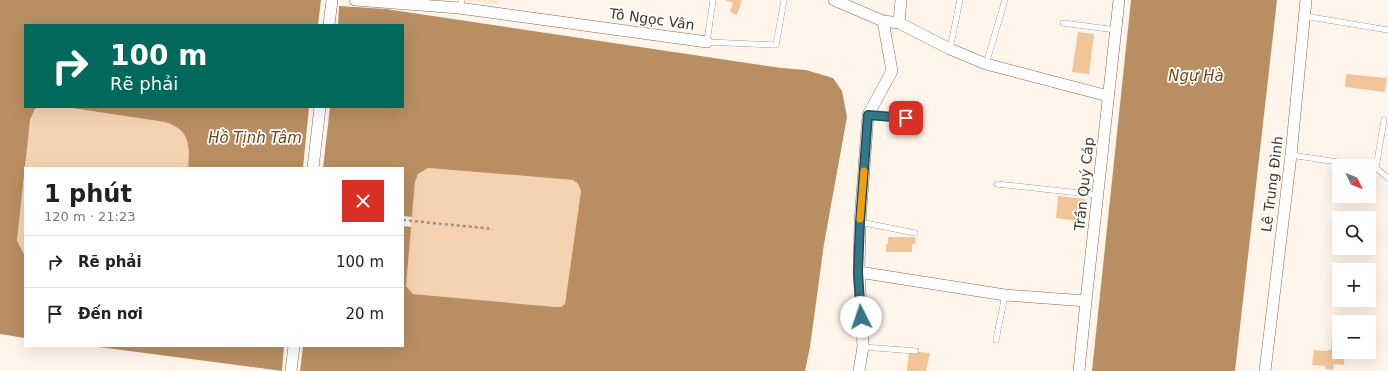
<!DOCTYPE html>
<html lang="vi">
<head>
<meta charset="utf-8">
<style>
	:root { --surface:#fff; --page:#f6f6f6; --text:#222; --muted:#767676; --line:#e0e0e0 }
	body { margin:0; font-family:"DejaVu Sans",sans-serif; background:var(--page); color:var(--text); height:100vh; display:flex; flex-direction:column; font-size:15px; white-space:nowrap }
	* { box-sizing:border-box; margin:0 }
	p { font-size:13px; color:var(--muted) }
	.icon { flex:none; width:22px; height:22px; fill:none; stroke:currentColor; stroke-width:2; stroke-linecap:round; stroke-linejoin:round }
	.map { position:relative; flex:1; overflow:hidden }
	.drawer { position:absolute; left:24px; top:167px; width:380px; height:180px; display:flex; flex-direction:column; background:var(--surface); border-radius:0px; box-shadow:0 4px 16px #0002 }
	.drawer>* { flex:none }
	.banner { position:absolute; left:24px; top:24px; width:380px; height:84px; border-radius:0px; box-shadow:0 4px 16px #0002; background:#00695c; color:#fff; overflow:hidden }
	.needle { width:26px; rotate:133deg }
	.controls { position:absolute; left:1332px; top:159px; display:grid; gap:8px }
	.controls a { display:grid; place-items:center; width:44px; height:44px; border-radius:0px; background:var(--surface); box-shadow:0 4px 16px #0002; font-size:20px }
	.pin { position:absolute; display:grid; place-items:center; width:34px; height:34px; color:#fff; margin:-17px; border-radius:8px; box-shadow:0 2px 6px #0006 }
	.me { position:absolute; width:44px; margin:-22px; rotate:356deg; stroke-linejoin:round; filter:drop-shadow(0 0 3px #0008) }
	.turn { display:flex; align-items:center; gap:14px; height:84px; padding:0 20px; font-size:18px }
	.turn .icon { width:52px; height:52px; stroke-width:2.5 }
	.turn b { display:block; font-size:28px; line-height:34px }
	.round { display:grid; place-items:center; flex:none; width:42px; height:42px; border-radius:0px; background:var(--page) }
	.head { display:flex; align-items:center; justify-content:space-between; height:68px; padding:0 20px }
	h1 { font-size:24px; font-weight:700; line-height:30px }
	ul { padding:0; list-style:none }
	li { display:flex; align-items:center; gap:12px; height:52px; padding:0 20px; border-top:1px solid var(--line) }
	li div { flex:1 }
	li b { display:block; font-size:15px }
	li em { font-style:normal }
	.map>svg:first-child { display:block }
	.built { fill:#fee6cf }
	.green { fill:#f5d3b2 }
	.water { fill:#b98e63; fill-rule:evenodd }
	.pier { fill:#fff5eb }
	.building { fill:#f1c598 }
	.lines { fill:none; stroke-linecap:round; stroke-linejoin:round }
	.lane-casing { stroke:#806b57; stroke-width:6 }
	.street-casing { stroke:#806b57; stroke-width:12 }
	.path { stroke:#9a9087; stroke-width:2.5; stroke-dasharray:3 3; stroke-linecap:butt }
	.lane { stroke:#fff; stroke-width:5.5 }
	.street { stroke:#fff; stroke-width:11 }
	.route-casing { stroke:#224d58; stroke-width:10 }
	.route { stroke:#347788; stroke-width:7 }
	.slow { stroke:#f59e0b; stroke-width:7 }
	.labels { text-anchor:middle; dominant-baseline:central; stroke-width:3.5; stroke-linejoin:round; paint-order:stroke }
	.street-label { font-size:14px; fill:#3e352c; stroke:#fff }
	.water-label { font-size:15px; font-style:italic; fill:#714714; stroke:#fff }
</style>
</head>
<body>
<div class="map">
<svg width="1388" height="371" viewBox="0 0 1388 371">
	<rect width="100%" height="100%" fill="#fff5eb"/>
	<!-- built -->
	<path class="built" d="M461 0H499L498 4Z"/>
	<!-- green -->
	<path class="green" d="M38 107H65L165 122C190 130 190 145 188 168H25C27 153 26 116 38 107Z
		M428 168 573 180 578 184 581 191 565 304 561 307H556L413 294 406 286 415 182 418 174Z
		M25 169V256L17 242Z"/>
	<!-- water -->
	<path class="water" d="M0 0H321L318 25H25V107H38L35 109 30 120 17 241 25 256V338L0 334Z
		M1131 0H1277L1235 371H1092Z
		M339 6 386 9 781 68 806 70 833 78 842 91 847 117 824 244 810 347 805 371H300L303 346H403V168H323L330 107H403V25H338ZM428 168 573 180 578 184 581 191 565 304 561 307H556L413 294 406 286 415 182 418 174Z
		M65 107H309L303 168H188C190 145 190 130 165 122Z
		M91 346H284L282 371Z"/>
	<!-- pier -->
	<path class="pier" d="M403 216 412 217 411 227 403 226Z"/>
	<!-- building -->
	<path class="building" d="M725 0H742L737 15 730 12 733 3Z
		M1078 32 1094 34 1089 74 1072 72Z
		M1346 74 1387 78 1385 92 1345 87Z
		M1058 196 1085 199V204H1081L1078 221 1056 218Z
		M888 237H916L915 244H912V252H886V244H888Z
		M1334 316 1349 317 1348 322H1339V352H1345L1344 365 1334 364 1333 370 1325 369V366L1312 365 1314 350 1327 351 1331 349Z
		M909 351 930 353 926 371H907Z"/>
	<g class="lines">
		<!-- lane casing -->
		<g class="lane-casing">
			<path id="lane" d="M713 0 707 42 776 45 784 0
				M459 8 462 0
				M1304 16 1388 30
				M1063 23 1116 30
				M950 49 960 0
				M986 64 1005 0
				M868 115 906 118
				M1291 155 1364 166
				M1369 167 1376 168 1388 178
				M1376 168 1384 120
				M997 184 1098 195
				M860 222 915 233
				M996 340 1005 295
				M863 347 916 351"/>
		</g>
		<!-- street casing -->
		<g class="street-casing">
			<path id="street" d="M355 0 459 8 707 42
				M834 0 883 21 899 23 950 49 986 64 1108 96
				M899 23 901 0
				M329 25 332 0
				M313 168 320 107
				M859 272 1005 295 1086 301
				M291 371 294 346
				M859 371 863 347 859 272 860 222 868 115 892 71 883 21
				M1079 371 1086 301 1119 0
				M1265 371 1291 155 1306 0"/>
		</g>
		<!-- path -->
		<path class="path" d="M403 220 493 229"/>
		<!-- lane -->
		<use href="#lane" class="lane"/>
		<!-- street -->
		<use href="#street" class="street"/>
	</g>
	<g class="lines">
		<!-- route casing -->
		<g class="route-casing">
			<path id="route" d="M861 317 858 272 860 222 868 115 906 118"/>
		</g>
		<!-- route -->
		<use href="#route" class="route"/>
		<!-- slow -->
		<path class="slow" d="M860 219 864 171"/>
	</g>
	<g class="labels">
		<!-- street labels -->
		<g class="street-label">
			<text transform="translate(652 19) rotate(8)">Tô Ngọc Vân</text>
			<text transform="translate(1084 184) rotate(-84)">Trần Quý Cáp</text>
			<text transform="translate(1272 184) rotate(-83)">Lê Trung Đình</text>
		</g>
		<!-- water labels -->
		<g class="water-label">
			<text x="1196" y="76">Ngự Hà</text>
			<text x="255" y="138">Hồ Tịnh Tâm</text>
		</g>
	</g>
</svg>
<div class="controls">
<a><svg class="needle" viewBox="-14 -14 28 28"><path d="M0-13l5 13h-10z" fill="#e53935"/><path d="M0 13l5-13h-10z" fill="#767676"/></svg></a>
<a><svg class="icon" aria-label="search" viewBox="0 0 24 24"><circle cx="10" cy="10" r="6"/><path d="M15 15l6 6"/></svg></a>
<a>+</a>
<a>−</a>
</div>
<div class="pin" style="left:906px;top:118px;background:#d93025"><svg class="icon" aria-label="arrive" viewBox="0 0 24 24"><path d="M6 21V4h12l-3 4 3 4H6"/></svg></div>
<svg class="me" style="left:861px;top:317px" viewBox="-20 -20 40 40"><circle r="19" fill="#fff"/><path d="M0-13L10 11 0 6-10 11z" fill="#347788"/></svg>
<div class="banner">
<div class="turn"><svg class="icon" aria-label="right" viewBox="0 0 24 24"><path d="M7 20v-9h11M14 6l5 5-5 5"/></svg><div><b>100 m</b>Rẽ phải</div></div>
</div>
<section class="drawer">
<div class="head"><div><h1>1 phút</h1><p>120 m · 21:23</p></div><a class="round" style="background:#d93025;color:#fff"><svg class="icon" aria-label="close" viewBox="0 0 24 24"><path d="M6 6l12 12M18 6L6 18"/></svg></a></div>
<ul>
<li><svg class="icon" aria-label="right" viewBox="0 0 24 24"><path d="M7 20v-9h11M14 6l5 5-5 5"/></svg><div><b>Rẽ phải</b></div><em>100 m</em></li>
<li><svg class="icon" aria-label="arrive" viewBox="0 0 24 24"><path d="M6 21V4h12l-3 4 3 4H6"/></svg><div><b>Đến nơi</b></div><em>20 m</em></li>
</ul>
</section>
</div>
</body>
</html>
